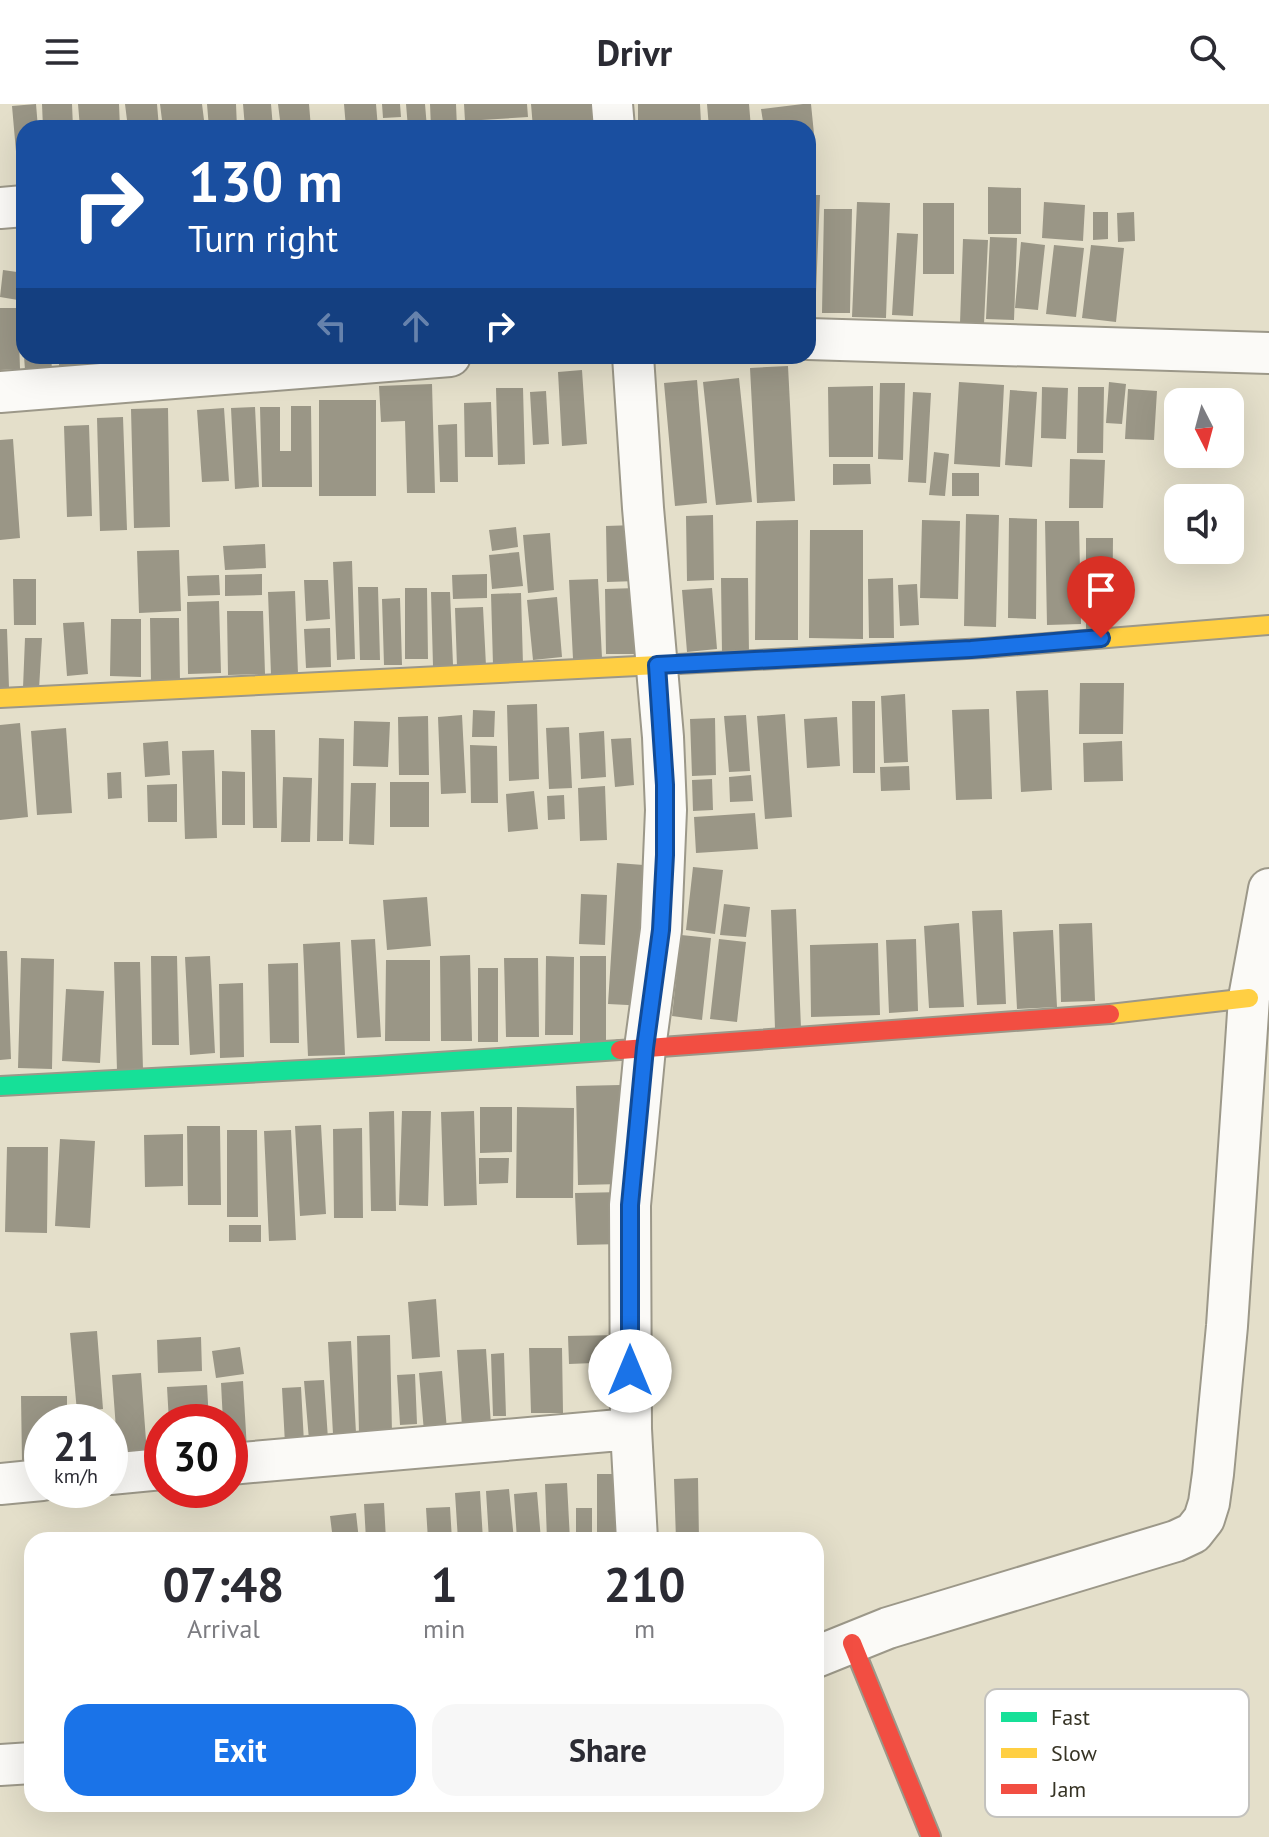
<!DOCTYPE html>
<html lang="en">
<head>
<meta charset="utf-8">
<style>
	:root { --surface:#fff; --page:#f7f7f7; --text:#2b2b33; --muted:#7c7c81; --accent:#1a73e8 }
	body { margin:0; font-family:"PT Sans",sans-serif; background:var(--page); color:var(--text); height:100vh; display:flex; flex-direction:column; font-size:30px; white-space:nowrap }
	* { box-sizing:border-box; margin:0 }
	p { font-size:26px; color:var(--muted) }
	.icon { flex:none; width:44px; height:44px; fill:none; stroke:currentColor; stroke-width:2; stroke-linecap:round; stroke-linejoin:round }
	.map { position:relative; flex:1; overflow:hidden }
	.side { position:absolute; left:24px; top:1428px; width:800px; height:280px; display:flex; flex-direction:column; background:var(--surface); border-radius:24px; box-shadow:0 8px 32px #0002 }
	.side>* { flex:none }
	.banner { position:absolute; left:16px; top:16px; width:800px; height:244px; border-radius:24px; box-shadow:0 8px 32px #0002; background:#1a4fa0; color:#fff; overflow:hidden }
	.needle { width:52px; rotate:174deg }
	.controls { position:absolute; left:1164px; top:284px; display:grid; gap:16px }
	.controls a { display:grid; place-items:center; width:80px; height:80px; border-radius:16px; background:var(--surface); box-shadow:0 8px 32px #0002; font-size:40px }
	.speed { position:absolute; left:24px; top:1300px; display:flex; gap:16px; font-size:40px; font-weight:700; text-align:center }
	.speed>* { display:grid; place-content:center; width:104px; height:104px; border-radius:50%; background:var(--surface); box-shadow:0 8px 32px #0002; line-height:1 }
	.speed small { font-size:20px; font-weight:400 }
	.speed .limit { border:12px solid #d22; background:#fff; color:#111 }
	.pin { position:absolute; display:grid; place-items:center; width:68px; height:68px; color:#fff; margin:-82px -34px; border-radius:50% 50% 50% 0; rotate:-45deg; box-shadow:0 0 8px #0007 }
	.pin .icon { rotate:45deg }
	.me { position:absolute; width:88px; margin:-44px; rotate:0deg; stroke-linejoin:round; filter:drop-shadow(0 0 6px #0008) }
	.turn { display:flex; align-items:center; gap:28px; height:168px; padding:0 40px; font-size:36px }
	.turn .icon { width:104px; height:104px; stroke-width:2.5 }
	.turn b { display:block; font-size:56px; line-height:68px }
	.lanes { display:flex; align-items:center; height:76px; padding:0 40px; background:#0003; justify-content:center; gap:40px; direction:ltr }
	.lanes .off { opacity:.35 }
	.eta { display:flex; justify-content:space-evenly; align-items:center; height:136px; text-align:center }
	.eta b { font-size:48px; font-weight:800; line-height:56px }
	.primary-button { display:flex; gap:16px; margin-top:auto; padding:16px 40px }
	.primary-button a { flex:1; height:92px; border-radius:24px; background:var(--accent); color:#fff; font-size:32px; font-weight:800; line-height:92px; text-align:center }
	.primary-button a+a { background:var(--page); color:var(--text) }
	header { display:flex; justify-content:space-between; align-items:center; height:104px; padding:0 40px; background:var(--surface); font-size:36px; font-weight:800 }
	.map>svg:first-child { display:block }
	.building { fill:#9a9686 }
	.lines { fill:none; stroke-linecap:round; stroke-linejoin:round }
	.street-casing { stroke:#9c9889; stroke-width:44 }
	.fast-casing { stroke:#9c9889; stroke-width:22 }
	.slow-casing { stroke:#9c9889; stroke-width:22 }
	.jam-casing { stroke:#9c9889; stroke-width:22 }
	.street { stroke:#fbfaf7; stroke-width:40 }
	.fast { stroke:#16e098; stroke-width:18 }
	.slow { stroke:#ffcf43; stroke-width:18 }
	.jam { stroke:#f24e42; stroke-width:18 }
	.route-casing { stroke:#114b97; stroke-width:20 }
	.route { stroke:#1a73e8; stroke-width:14 }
	.key { fill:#fff; stroke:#c3c2be; stroke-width:2 }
	.key-label { font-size:22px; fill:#373425 }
</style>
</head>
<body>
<header><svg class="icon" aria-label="menu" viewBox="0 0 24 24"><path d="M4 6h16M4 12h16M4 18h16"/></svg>Drivr<svg class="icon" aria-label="search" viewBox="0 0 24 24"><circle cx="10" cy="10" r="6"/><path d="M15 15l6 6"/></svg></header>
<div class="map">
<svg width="1269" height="1733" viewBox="0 0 1269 1733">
	<rect width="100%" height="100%" fill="#e4dfca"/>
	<!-- building -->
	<path class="building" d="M36 0 38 24H24V59H17L12 2Z
		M42 0H72L73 24H43Z
		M78 0H119L120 24H80Z
		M125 0H157L159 24H128Z
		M160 0H202L205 24H163Z
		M207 0H236L237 24H209Z
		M243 0H271L273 24H245Z
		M278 0H309L311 24H281Z
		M344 0H376L378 24H346Z
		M382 0H400L401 13 383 14Z
		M406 0H425L427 24H408Z
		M430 0H456L457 24H431Z
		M464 0H527L528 13 465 17Z
		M531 0H606L608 24H533Z
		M638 0H700L701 19 638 22Z
		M707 0H749L751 24H709Z
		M803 0H811L815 40 808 41V24H764L761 5Z
		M988 83 1021 84V130H988Z
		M808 91H820L815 213H808Z
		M857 98 890 99 886 214 852 213Z
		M1044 98 1085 101 1083 137 1042 134Z
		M923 99H954V170H923Z
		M824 105H852L850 209H822Z
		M1093 108H1108V135L1093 136Z
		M1134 108 1135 137 1118 138 1117 109Z
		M897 129 918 130 913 212 892 211Z
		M990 133 1017 134 1014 216 986 215Z
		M963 135 988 136 984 220 960 219Z
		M1021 138 1045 141 1038 206 1015 204Z
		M1054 141 1084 144 1076 213 1046 210Z
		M1091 141 1124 144 1116 218 1082 214Z
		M3 166 24 169V197L0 193Z
		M0 204H18L20 265 0 266Z
		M24 252H51L52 265 25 266Z
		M59 252H88L89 263 59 264Z
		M97 252H126L127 259 98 262Z
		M788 262 795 397 757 399 750 264Z
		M582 266 587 340 562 342 558 268Z
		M739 274 752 398 716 401 703 278Z
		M697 276 707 399 675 402 664 279Z
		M959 278 1004 281 1000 363 954 360Z
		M1109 278 1126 280 1122 320 1106 319Z
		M880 279H905L903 356 878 355Z
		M432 280 435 389H407L405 317 381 318 379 282Z
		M873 282V353H829L828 283Z
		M1042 283 1068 284 1066 335 1041 334Z
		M1078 283H1104L1103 349H1077Z
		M496 284H523L525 360 498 361Z
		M1128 285 1157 287 1154 336 1125 335Z
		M1010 286 1037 288 1032 363 1005 361Z
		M546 287 549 340 533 341 530 288Z
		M913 288 931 289 926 379 908 378Z
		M319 296H376V392H319Z
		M491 298 493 353H465L464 299Z
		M291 302H311L312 383H262L260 303H280V347H291Z
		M255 303 259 383 235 385 231 304Z
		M168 304 170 423 134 424 131 305Z
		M224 304 229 377 202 378 197 306Z
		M123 313 127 426 100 427 97 314Z
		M457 320 458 378H440L438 321Z
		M89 321 92 412 67 413 64 322Z
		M13 335 20 434 0 436V336Z
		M934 348 949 350 945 392 929 391Z
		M1070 355 1105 356 1103 404H1069Z
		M833 360H870L871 380 833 381Z
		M952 369H979V392H952Z
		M966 410 999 411 996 523 964 522Z
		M713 411 714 476 687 477 686 412Z
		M1009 414 1037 415 1036 515 1008 514Z
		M798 416V536H755L756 417Z
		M922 416 960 417 958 495 920 494Z
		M1045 417H1079L1081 520 1047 521Z
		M635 421 637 477 607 478 606 422Z
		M516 423 518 443 492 447 489 426Z
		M810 426H863V535L809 534Z
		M550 429 554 486 528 489 523 431Z
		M1086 434H1113L1112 530 1086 529Z
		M265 440 266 464 225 466 223 442Z
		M179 446 181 507 139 509 137 447Z
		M519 448 523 482 492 485 489 451Z
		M352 457 355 555 337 556 333 458Z
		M262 470V491L225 492V471Z
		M487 470V494L453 495 452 471Z
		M219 471 220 491 188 492 187 472Z
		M721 474H748L749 550H722Z
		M893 474 894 534H869L868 475Z
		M13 475H36V521H14Z
		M598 475 602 554 573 555 569 476Z
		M304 476H328L330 515 306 517Z
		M917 480 919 521 900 522 898 481Z
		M358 483H378L380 556H360Z
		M405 484H427L428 555H405Z
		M637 484 639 550H606L605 485Z
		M712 484 717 545 687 548 682 486Z
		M295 487 298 570 271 571 268 488Z
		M431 488H450L453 561 433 562Z
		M521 489 523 561H493L491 490Z
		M557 493 562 553 533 556 527 496Z
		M400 494 402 561H384L382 495Z
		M219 497 221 569 188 570 187 498Z
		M483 503 486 562 457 563 455 504Z
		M227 507H263L265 570 228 571Z
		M150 514H179L180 579H151Z
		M111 515H141V573L110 572Z
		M84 518 88 570 67 572 63 519Z
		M330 524 331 563 306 564 304 525Z
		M0 525H7L9 584H0Z
		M25 534H42L39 585 23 584Z
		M1080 579H1124L1123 630H1079Z
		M1048 586 1052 686 1021 688 1016 587Z
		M905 590 908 658 884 659 881 592Z
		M852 597H875V669H853Z
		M537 600 539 675 509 677 507 601Z
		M989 605 992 695 956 696 952 606Z
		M473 606 495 607 494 633H472Z
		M785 610 792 713 765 715 757 612Z
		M462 611 466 689 441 690 438 613Z
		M746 611 750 667 729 668 724 612Z
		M428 612 429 671H399L398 613Z
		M837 613 840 662 807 664 804 615Z
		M715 614 716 671 692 672 690 615Z
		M354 617 390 618 388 663 353 662Z
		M20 619 28 713 0 716V621Z
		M569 623 572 684 549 685 546 624Z
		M66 624 72 709 37 711 31 627Z
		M251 626H275L277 724H253Z
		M604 627 606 673 581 675 579 629Z
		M319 634 344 635 343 737H317Z
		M631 634 634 681 615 683 611 635Z
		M168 637 170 671 145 673 143 639Z
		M1122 637 1123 677 1084 678 1083 639Z
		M470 641 497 642 498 699H471Z
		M214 646 217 734 185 735 182 647Z
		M909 662 910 686 881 687 880 663Z
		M222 667 245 668V721H222Z
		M121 668 122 694 108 695 107 669Z
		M751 671 753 697 730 698 729 673Z
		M283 673 312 674 310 738H281Z
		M712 675 713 706 693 707 692 676Z
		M390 678H429V723H390Z
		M351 679H376L374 741 349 740Z
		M177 680V718H148L147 681Z
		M605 682 607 736 580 737 578 684Z
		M534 687 538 725 508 728 506 690Z
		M564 691 565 715 548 716 547 692Z
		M755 709 758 745 696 749 694 713Z
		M617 759 657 762 647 902 608 900Z
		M693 763 723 766 715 830 686 826Z
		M581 790 607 791 605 841 579 840Z
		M427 793 431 842 387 846 383 796Z
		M724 800 750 803 746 833 720 831Z
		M796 805 801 924 775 925 771 806Z
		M1002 806 1006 900 977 901 972 807Z
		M959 819 964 903 929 904 924 822Z
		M1092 819 1095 897 1061 898 1059 820Z
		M1053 826 1057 903 1017 905 1013 828Z
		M681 831 711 834 702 916 672 912Z
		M375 835 381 933 357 934 351 836Z
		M719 835 746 838 737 918 710 915Z
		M916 835 918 907 889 909 886 836Z
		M340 838 345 951 308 952 303 840Z
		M878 839 880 911 811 913 810 841Z
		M0 847H7L11 955 0 956Z
		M470 851 472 937H441L440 852Z
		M151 852H177L179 941H152Z
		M210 852 215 949 190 951 185 853Z
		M546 852 574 853 573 931H545Z
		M580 852H606V944H580Z
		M21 854 54 855 52 965 18 964Z
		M504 854H538L539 933H506Z
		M386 856H430V937H385Z
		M114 858H140L143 966 117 967Z
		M298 859 299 939H270L268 860Z
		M478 864H498V938H478Z
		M243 879 244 953 220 954 219 880Z
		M66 885 104 887 100 959 62 957Z
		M620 981 622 1080 578 1081 576 982Z
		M480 1003H512V1048L480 1049Z
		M517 1003 574 1004 573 1094H516Z
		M394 1007 396 1107H371L369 1008Z
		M402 1007H431L428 1102 399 1101Z
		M474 1007 477 1101 444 1102 441 1008Z
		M321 1021 326 1110 300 1112 295 1022Z
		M187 1022H220L221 1101H188Z
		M362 1024 363 1114H334L333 1025Z
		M227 1026H257L258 1113H227Z
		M291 1026 296 1136 269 1137 264 1027Z
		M183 1030V1082L145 1083 144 1031Z
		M60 1035 95 1037 90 1124 55 1122Z
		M7 1043H48L47 1129 5 1128Z
		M479 1054H509L508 1079 479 1080Z
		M623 1088V1140L577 1141 575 1089Z
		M229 1121H261V1138H229Z
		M436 1195 440 1253 412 1255 408 1198Z
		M97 1227 103 1305 77 1308 70 1229Z
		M390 1231 392 1330 359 1331 357 1232Z
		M618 1231 619 1258 569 1260 568 1232Z
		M201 1233 202 1267 158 1269 157 1236Z
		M351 1237 356 1329 333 1330 328 1238Z
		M240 1243 244 1270 216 1274 212 1247Z
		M529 1244H562L563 1309H531Z
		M486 1245 491 1321 462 1323 457 1246Z
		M504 1249 506 1312H493L491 1250Z
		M442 1267 447 1326 424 1328 419 1269Z
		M141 1269 147 1350 118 1352 112 1271Z
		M415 1270 417 1320 400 1321 397 1271Z
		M324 1276 328 1335 309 1336 304 1277Z
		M243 1277 247 1346H230V1318H223L221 1279Z
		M207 1281 209 1318H169L167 1283Z
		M301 1283 304 1339 285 1340 282 1284Z
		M21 1292H67V1318H42V1358H22Z
		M597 1370H624L623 1436H597Z
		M698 1374 699 1436H676L674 1375Z
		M567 1379 570 1436H547L545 1380Z
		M509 1385 514 1436H489L486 1387Z
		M480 1387 483 1436H458L455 1389Z
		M537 1388 541 1436H517L514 1390Z
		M384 1399 386 1436H366L364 1400Z
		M450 1403 452 1436H428L426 1404Z
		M576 1404H592V1436H576Z
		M356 1409 359 1436H333L330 1412Z"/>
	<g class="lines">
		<!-- street casing -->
		<g class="street-casing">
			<path id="street" d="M612 0 614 24
				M0 104 24 102
				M808 235 1269 249
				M633 252 643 404 663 633 666 706 661 826 645 944 630 1101 631 1325 637 1436
				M0 288 450 252
				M230 1360 631 1325
				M110 1370 162 1365
				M0 1380 42 1376
				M816 1553 888 1524 1176 1437 1193 1429 1204 1415 1209 1399 1213 1370 1227 1222 1249 894 1269 785
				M0 1661 32 1659"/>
		</g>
		<!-- fast casing -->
		<g class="fast-casing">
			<path id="fast" d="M0 982 377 962 620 946"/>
		</g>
		<!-- slow casing -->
		<g class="slow-casing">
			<path id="slow" d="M985 544 1269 521
				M0 594 678 560
				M1110 910 1249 894"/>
		</g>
		<!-- jam casing -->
		<g class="jam-casing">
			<path id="jam" d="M678 560 985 544
				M620 946 1110 910
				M852 1539 931 1733"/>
		</g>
		<!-- street -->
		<use href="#street" class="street"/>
		<!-- fast -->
		<use href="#fast" class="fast"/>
		<!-- slow -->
		<use href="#slow" class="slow"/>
		<!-- jam -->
		<use href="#jam" class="jam"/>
	</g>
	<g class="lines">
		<!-- route casing -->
		<g class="route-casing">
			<path id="route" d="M630 1267V1101L645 944 661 826 665 751V681L657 561 971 545 1101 534"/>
		</g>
		<!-- route -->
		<use href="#route" class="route"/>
	</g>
	<!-- legend -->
	<rect x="985" y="1585" width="264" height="128" rx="12" class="key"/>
	<rect x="1001" y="1608" width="36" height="10" fill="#16e098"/>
	<rect x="1001" y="1644" width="36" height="10" fill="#ffcf43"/>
	<rect x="1001" y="1680" width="36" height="10" fill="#f24e42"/>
	<g class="key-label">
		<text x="1051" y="1621">Fast</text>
		<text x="1051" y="1657">Slow</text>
		<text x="1051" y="1693">Jam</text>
	</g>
</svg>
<div class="controls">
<a><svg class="needle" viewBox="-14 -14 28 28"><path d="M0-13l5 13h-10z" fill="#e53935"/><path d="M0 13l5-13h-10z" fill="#7c7c81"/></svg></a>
<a><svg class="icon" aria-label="sound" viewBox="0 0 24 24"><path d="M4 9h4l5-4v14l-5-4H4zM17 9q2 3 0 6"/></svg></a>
</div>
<div class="speed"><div>21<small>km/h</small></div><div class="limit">30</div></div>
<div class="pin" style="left:1101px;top:534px;background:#d93025"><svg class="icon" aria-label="arrive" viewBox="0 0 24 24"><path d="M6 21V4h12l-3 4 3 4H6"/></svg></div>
<svg class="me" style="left:630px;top:1267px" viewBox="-20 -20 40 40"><circle r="19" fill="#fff"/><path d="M0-13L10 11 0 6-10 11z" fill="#1a73e8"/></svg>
<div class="banner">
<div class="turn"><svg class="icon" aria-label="right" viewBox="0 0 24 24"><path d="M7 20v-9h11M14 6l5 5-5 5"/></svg><div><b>130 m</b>Turn right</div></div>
<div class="lanes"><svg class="icon off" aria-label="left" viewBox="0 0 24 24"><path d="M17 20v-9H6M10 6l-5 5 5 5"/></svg><svg class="icon off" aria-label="ahead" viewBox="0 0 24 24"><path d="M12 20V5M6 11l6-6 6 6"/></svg><svg class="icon" aria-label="right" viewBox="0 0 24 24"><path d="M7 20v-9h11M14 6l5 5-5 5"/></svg></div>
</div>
<section class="side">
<div class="eta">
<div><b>07:48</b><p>Arrival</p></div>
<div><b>1</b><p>min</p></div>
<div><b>210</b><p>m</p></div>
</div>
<div class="primary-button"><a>Exit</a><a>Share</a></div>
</section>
</div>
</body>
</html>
